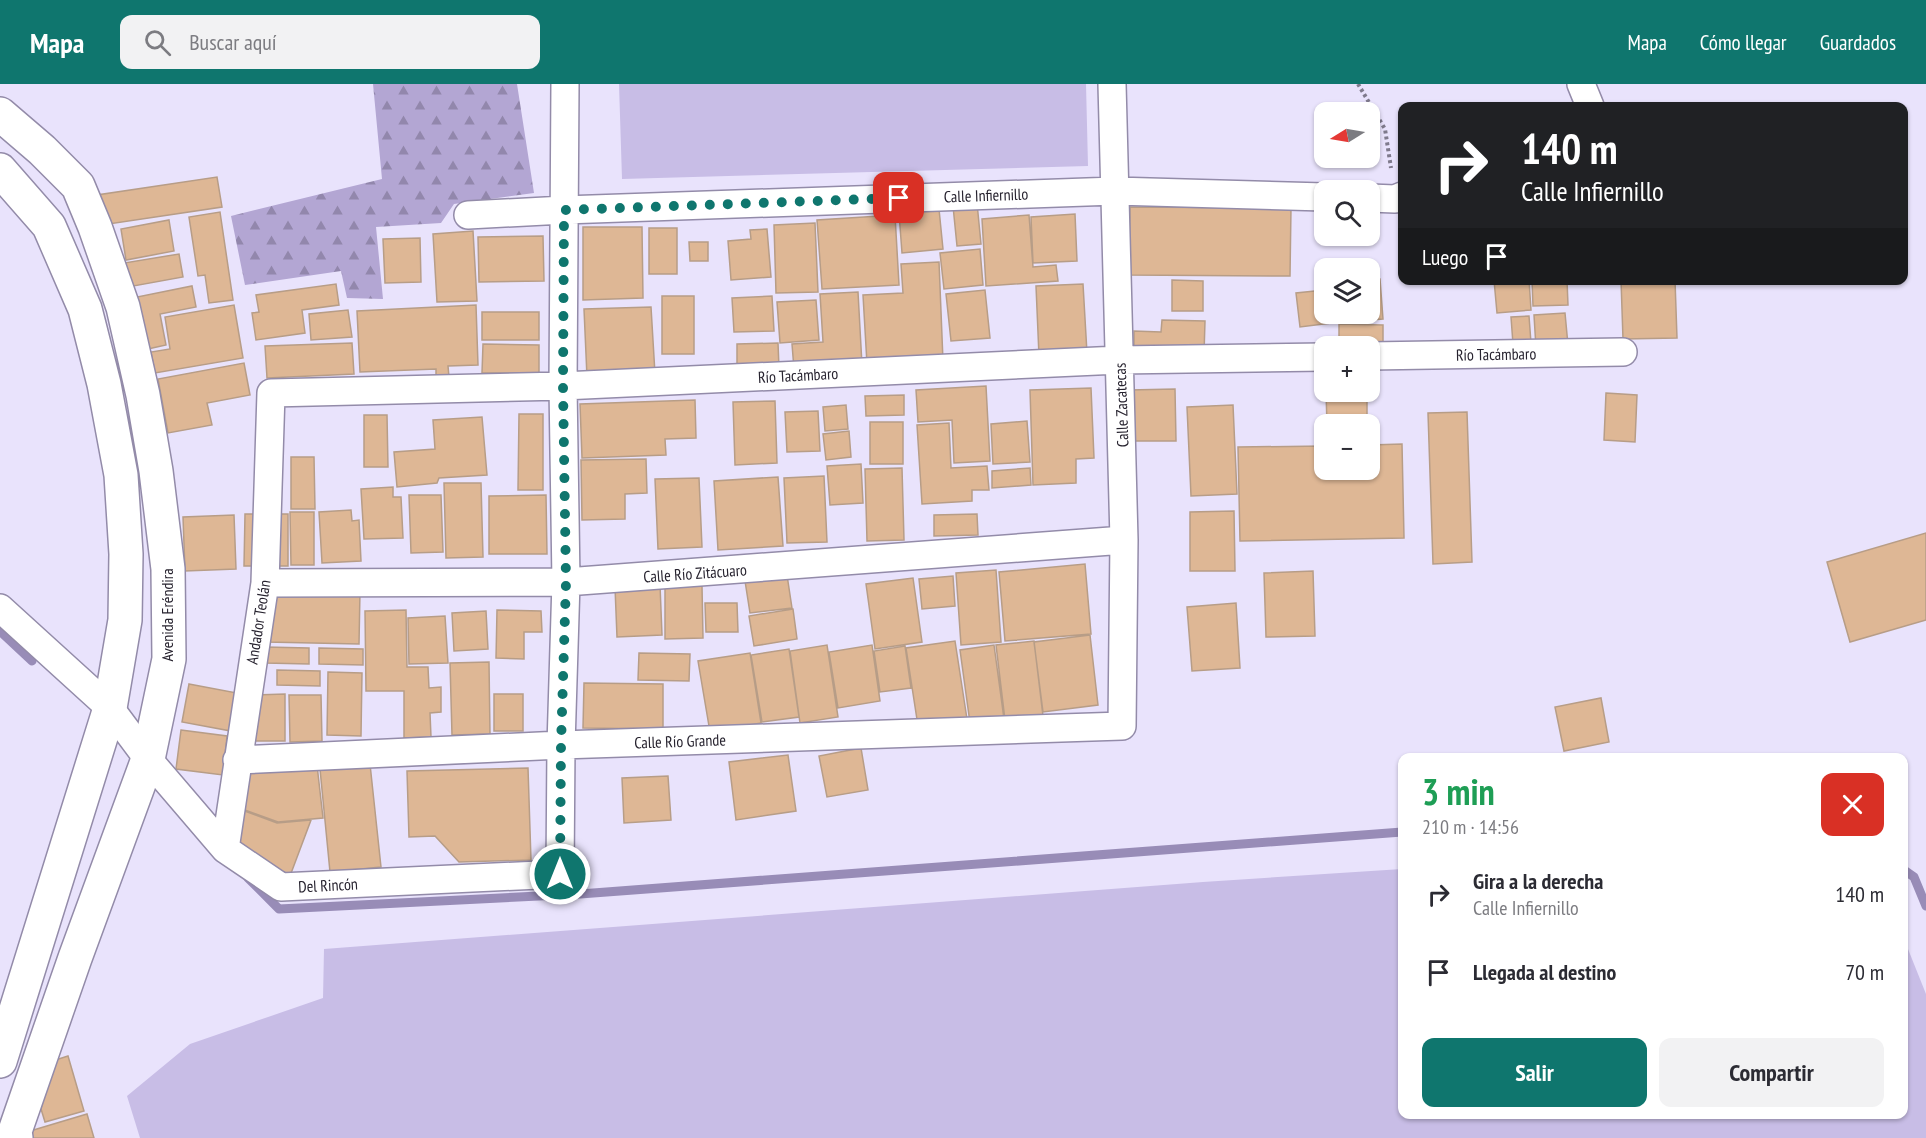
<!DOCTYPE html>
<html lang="es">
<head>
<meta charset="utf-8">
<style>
	:root { --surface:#fff; --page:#f2f2f3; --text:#2b2b33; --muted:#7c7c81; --accent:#0f766e }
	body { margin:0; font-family:"PT Sans Narrow",sans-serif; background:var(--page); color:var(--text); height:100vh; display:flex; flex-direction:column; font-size:22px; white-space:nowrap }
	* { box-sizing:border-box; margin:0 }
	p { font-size:20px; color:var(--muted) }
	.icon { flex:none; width:33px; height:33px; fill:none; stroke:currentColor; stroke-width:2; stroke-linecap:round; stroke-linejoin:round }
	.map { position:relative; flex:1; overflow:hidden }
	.details { position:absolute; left:1398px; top:669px; width:510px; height:366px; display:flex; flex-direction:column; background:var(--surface); border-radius:12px; box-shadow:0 2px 4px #0004 }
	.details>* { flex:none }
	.hud { position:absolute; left:1398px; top:18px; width:510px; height:183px; border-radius:12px; box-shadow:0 2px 4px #0004; background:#202124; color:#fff; overflow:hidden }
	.needle { width:39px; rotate:259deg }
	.controls { position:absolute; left:1314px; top:18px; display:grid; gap:12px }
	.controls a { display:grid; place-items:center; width:66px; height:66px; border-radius:12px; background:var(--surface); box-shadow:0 2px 4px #0004; font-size:30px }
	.pin { position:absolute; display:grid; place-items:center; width:51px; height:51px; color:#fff; margin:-26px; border-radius:12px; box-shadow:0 3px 9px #0006 }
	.me { position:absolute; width:66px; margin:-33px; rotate:0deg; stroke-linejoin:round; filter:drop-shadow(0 0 4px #0008) }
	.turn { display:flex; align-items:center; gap:21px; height:126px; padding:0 24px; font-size:27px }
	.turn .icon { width:78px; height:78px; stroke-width:2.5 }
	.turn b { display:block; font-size:42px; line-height:51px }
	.then { display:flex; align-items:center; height:57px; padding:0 24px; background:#0003; gap:12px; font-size:22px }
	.round { display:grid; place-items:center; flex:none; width:63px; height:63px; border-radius:12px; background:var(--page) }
	.head { display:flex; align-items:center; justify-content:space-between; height:102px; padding:0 24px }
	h1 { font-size:36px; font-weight:700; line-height:45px; color:#1e9e55 }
	.button { display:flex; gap:12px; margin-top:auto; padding:12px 24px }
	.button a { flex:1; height:69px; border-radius:12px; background:var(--accent); color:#fff; font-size:24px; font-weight:700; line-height:69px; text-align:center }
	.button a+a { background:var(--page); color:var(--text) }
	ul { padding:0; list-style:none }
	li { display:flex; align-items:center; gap:18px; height:78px; padding:0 24px }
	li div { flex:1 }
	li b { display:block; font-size:22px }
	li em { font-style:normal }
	header { display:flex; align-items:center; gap:36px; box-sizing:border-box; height:84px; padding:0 30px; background:var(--accent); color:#fff }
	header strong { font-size:28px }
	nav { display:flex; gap:33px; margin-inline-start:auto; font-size:21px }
	.search { width:420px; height:54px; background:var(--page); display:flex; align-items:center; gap:15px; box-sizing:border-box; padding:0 21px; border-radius:12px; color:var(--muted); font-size:22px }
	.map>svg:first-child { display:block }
	.forest { fill:url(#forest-firs) }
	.park { fill:#c8bde6 }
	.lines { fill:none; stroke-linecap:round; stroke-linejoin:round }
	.stream { stroke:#988cb7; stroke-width:9 }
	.building { fill:#deb795; stroke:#b79d87; stroke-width:1.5 }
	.street-casing { stroke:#938ba9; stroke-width:30 }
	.secondary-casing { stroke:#938ba9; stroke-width:36 }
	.path { stroke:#7f7a8c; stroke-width:4; stroke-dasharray:3 3; stroke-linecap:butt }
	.street { stroke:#fff; stroke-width:27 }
	.secondary { stroke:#fff; stroke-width:33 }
	.route { stroke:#0f766e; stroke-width:10; stroke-dasharray:0 18 }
	.labels { text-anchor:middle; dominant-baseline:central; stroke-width:4.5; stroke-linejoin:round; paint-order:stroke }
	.street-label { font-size:16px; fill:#27232f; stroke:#fff }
</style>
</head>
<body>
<header>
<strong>Mapa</strong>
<div class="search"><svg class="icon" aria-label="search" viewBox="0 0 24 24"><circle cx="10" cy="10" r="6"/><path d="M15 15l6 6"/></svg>Buscar aquí</div>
<nav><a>Mapa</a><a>Cómo llegar</a><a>Guardados</a></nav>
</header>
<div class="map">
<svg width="1926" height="1054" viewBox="0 0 1926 1054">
	<defs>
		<pattern id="forest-firs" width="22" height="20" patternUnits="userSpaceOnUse" patternTransform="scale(1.5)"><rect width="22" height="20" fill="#b3a6d3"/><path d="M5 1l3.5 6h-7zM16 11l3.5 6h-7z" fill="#9287ac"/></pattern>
	</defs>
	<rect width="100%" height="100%" fill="#e9e3fc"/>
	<!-- forest -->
	<path class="forest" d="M373 0H517L534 109 454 120 441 139 376 143 383 215 347 214 341 187 245 201 231 132 382 95Z"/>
	<!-- park -->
	<path class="park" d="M619 0H1086L1088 82 622 95Z
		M1402 785V1030H1904V855L1926 910V1054H140L127 1012 190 960 323 914 324 865 1203 798Z"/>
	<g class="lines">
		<!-- stream -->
		<path class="stream" d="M0 547 32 577
			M1904 786 1914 793 1926 822
			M248 794 279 825 580 810 1402 748"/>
	</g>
	<!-- building -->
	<path class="building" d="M217 93 222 123 102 141 97 111Z
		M977 119 981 160 957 162 953 122Z
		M1130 123 1291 124 1290 192 1129 191Z
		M939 125 943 165 902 169 899 129Z
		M220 128 233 216 209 219 205 191 198 192 189 133Z
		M1075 130 1077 177 1033 179 1031 133Z
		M895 131 899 201 822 205 817 136Z
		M1029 131 1033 183 1056 181 1058 197 986 202 982 135Z
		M169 136 174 167 126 176 121 145Z
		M815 139 818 208 776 209 774 141Z
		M583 143H642L643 214 583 216Z
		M649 144H677V190H649Z
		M767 145 771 193 731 196 728 157 751 155 750 146Z
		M473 147 477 217 437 218 433 150Z
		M543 152 544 197 479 198 478 153Z
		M420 154 421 198 385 199 383 155Z
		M689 158H708V177H690Z
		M980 165 983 201 944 205 940 169Z
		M179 170 183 193 128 203 124 179Z
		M939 178 943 277 867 280 863 211 903 209 901 180Z
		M1380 195 1383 235 1340 238V230H1370V196Z
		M1172 196 1203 197V227H1172Z
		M1494 196H1529L1531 226 1497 229Z
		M1532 196H1567L1568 221 1533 222Z
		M1621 196H1675L1677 254 1623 255Z
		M336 200 339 221 302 226 305 249 256 256 252 229 259 228 256 211Z
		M1083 200 1087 269 1039 272 1036 202Z
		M192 202 196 223 160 230 166 261 139 267 142 238 137 213Z
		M985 206 990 254 951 257 946 210Z
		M1324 206V230H1330L1331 239 1300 243 1296 209Z
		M858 208 862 281 794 285 792 260 823 258 820 210Z
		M662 212H694V270H662Z
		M772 212 774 247 734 248 732 214Z
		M816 216 819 256 780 259 777 218Z
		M234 221 243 274 155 289 151 268 170 265 165 233Z
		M476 221 478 281 448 282 449 293H436V285L360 288 357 227Z
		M651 223 655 290 587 293 584 225Z
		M348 226 352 253 311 256 309 230Z
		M482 228H539V256H482Z
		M1565 229 1568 261 1536 264 1534 231Z
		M1529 232 1531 259 1513 260 1511 233Z
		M1162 236 1205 237 1204 270 1134 268V247L1161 248Z
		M1339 240 1383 241V264L1339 262Z
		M352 259 354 290 267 294 265 262Z
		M778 259 779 284 737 285V260Z
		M483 260 539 261V289H482Z
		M244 279 250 311 207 319 212 341 168 349 158 295Z
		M986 302 990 377 954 379 952 336 918 338 916 306Z
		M1091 304 1094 374 1076 375V399L1033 401 1030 306Z
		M1175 305 1176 357H1130L1129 306Z
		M1326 308H1367V340H1327Z
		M1606 309 1637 311 1635 358 1604 356Z
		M904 311V331L866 332 865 312Z
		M695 316 696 354 665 355 666 371 582 374 580 320Z
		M775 317 777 379 735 381 733 318Z
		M846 321 848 345 825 347 823 323Z
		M1233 321 1237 410 1191 412 1187 323Z
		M818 327 820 367 787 368 785 328Z
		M1467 328 1472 478 1433 480 1428 329Z
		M519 330H543V406H518Z
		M364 331H387L388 383H364Z
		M482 333 487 391 439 394 437 399 397 403 394 368 435 365 433 336Z
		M1027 337 1030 378 993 380 991 340Z
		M870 338H903V380H870Z
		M949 339 951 384 987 382 989 406H972V417L922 420 917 341Z
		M849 347 851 373 826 376 823 350Z
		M1402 360 1404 454 1240 457 1238 363 1324 362V386H1370V361Z
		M291 373H314L315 425H291Z
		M646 375 647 409 625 410V435L582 436 581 376Z
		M861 380 863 419 830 421 827 382Z
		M902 384 904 456 867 457 865 385Z
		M1030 384 1031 401 992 404V387Z
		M824 392 827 458 787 459 784 394Z
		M778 393 783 462 718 466 714 397Z
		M699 394 702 463 658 465 655 395Z
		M444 399H481L483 473 446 474Z
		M393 403V413H401L403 454 364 455 361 405Z
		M409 411H441L443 468 411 469Z
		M546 411 547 470H489V412Z
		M351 426 352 437 359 436 361 477 322 479 319 428Z
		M1234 427 1235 487H1190V428Z
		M290 428H314V481H291Z
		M245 430H259V482H244Z
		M274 430H288V482H274Z
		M977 430 978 451 934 452V431Z
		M234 431 236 485 185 487 183 433Z
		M1926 449V536L1850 558 1827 478Z
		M1085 480 1091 550 1005 557 999 488Z
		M996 486 1001 558 961 561 956 489Z
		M1313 487 1315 552 1266 553 1264 489Z
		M787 491 792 524 750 529 745 497Z
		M953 492 955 522 922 525 919 495Z
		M913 494 922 558 875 565 866 500Z
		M660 501 662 551 617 553 615 503Z
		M665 502H702L703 554 665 555Z
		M267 506 360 507 359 560 266 558Z
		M705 519H737L738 548H706Z
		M1236 519 1240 584 1192 587 1187 523Z
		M793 525 797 555 754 562 749 532Z
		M406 526 407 583H428L429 604 441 603V628L430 629 431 653 404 654V607H366L365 527Z
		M497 526 541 527 542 548H524V575L496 574Z
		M486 527 488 565 454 567 452 529Z
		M445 532 448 579 409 580 408 534Z
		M1090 551 1098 621 1043 628 1034 558Z
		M955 557 967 635 918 642 906 564Z
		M1034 557 1043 632 1005 636 996 561Z
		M827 561 838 633 800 639 790 567Z
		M872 561 880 617 838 624 829 568Z
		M994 561 1004 635 970 639 960 566Z
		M905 562 911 604 880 608 874 567Z
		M265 563 309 564V580L265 579Z
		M319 564 363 565V581L319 580Z
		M789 565 799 633 762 638 751 571Z
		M639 569 690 570 689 597 638 596Z
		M750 569 761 639 710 648 698 577Z
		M489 578 490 650 452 651 450 579Z
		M277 586 320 587V602L277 601Z
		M328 588 362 589 361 652 327 651Z
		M584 599 663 600V645L583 644Z
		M189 600 237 609 231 647 182 638Z
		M285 610V657H254L253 611Z
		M494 610H523V647H494Z
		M289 611H321L322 657 290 658Z
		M1601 614 1609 658 1564 667 1555 623Z
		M181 646 227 652 223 691 176 685Z
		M861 664 868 706 827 713 819 672Z
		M788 671 796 727 736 736 729 678Z
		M370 680 381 783 330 788 320 685Z
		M317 681 323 734 278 738 242 725 238 689Z
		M528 684 531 776 459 778 435 752 409 753 407 687Z
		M668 692 671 736 624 739 622 694Z
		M242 726 277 739 311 736 290 792 232 764Z
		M68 972 84 1027 45 1038 41 1025 49 978Z
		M87 1030 94 1054H21L20 1050Z"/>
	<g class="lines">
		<!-- street casing -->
		<g class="street-casing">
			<path id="street" d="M1581 0 1590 22
				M1370 114 1395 115 1402 112
				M468 131 564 126 1115 107 1324 113
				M1370 272 1623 268
				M265 499 566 498 1124 456
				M0 524 110 624 148 675 225 765 281 803 560 790 561 661 566 498 563 302 565 0
				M237 676 561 661 1122 642 1124 456 1112 0
				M225 765 265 499 271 309 563 302 1119 276 1324 273"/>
		</g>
		<!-- secondary casing -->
		<g class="secondary-casing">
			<path id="secondary" d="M0 30 42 66 78 102 95 143 123 223 143 311 156 387 168 485 169 575 148 675 75 874 15 1047 16 1054
				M0 86 49 142 85 225 104 300 121 391 126 470 125 536 110 624 0 977"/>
		</g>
		<!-- path -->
		<path class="path" d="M1358 0 1385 45 1391 84"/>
		<!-- street -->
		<use href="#street" class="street"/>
		<!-- secondary -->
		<use href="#secondary" class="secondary"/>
	</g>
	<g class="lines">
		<!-- route -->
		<path class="route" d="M560 790 561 661 566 498 563 302 564 126 899 114"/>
	</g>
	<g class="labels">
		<!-- street labels -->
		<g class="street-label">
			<text transform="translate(986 111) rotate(-2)">Calle Infiernillo</text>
			<text transform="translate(1496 270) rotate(-1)">Río Tacámbaro</text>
			<text transform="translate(798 291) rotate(-3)">Río Tacámbaro</text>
			<text transform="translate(1121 321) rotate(-92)">Calle Zacatecas</text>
			<text transform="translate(695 489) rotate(-4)">Calle Río Zitácuaro</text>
			<text transform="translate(167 531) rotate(-90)">Avenida Eréndira</text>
			<text transform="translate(258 538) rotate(-81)">Andador Teolán</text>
			<text transform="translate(680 657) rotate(-2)">Calle Río Grande</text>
			<text transform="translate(328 801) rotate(-3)">Del Rincón</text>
		</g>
	</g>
</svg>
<div class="controls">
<a><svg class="needle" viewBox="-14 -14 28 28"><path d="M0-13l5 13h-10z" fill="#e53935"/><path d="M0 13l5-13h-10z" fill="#7c7c81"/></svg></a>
<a><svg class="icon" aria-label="search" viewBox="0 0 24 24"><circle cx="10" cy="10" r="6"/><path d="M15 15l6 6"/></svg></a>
<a><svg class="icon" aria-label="layers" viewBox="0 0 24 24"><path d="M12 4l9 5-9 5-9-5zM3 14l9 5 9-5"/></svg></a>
<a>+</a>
<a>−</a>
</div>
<div class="pin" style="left:899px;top:114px;background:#d93025"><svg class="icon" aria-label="arrive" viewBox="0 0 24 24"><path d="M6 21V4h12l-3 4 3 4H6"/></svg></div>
<svg class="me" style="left:560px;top:790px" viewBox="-20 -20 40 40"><circle r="17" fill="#0f766e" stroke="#fff" stroke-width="3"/><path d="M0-11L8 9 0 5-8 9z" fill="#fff"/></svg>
<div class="hud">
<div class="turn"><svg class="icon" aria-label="right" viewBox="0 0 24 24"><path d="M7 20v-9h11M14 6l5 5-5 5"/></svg><div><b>140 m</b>Calle Infiernillo</div></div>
<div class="then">Luego<svg class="icon" aria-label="arrive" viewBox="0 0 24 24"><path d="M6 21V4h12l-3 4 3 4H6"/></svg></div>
</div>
<section class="details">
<div class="head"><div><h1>3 min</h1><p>210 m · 14:56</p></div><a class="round" style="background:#d93025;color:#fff"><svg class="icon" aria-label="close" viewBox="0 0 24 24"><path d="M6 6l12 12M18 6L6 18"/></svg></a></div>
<ul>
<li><svg class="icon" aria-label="right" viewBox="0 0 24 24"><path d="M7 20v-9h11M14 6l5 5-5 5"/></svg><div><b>Gira a la derecha</b><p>Calle Infiernillo</p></div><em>140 m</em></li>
<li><svg class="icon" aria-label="arrive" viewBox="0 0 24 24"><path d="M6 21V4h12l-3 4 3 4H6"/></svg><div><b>Llegada al destino</b></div><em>70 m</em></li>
</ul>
<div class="button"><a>Salir</a><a>Compartir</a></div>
</section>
</div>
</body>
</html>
